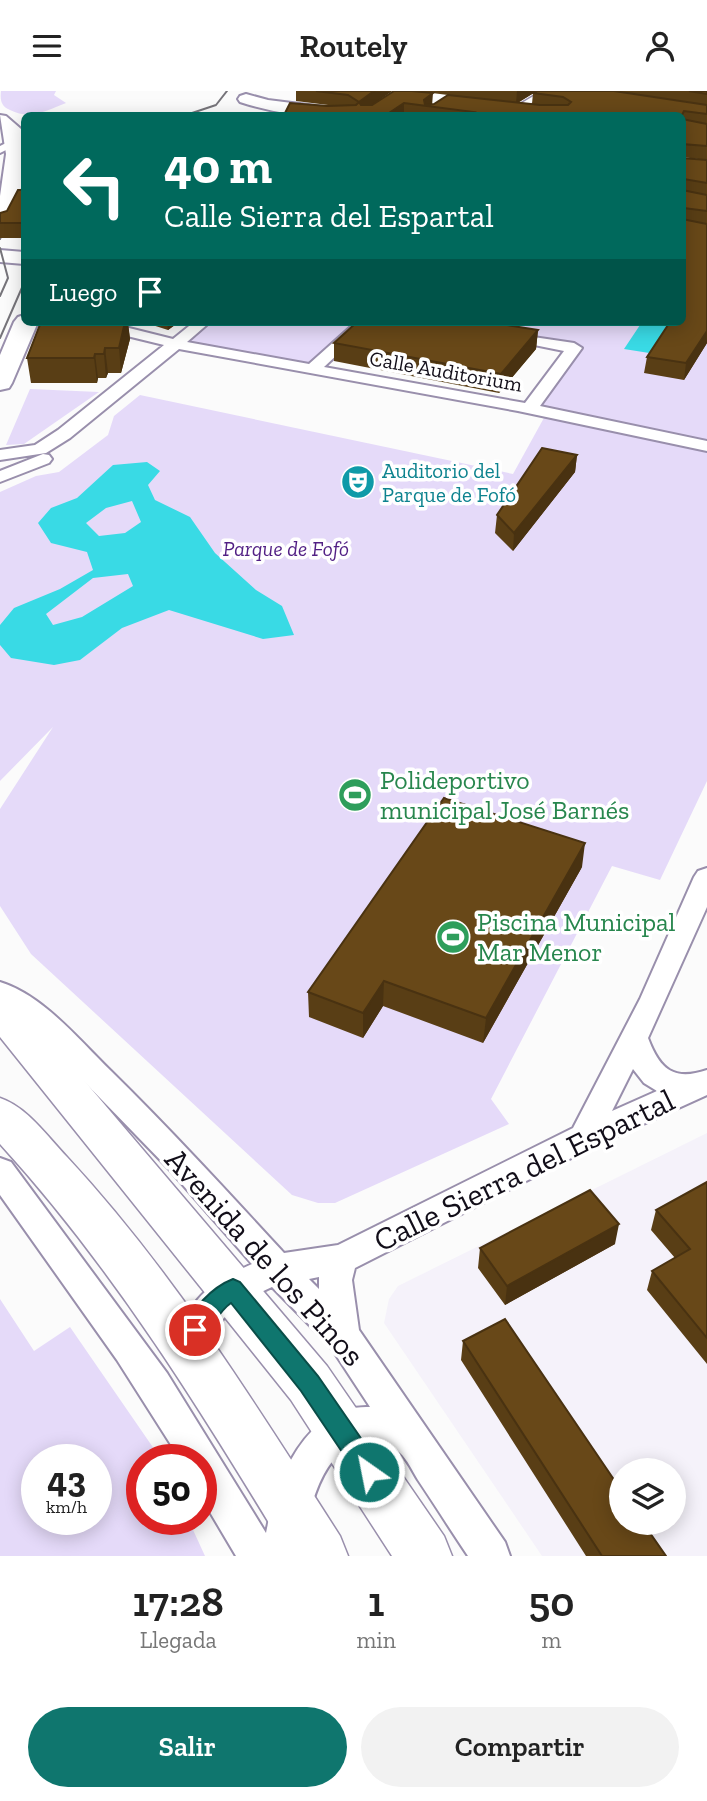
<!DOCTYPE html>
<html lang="es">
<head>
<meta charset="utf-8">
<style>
	:root { --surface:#fff; --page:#f2f2f2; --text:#222; --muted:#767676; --accent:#0f766e }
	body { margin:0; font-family:"Zilla Slab",serif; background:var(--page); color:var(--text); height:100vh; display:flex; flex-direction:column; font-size:26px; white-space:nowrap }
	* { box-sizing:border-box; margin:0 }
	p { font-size:23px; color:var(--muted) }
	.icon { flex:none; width:38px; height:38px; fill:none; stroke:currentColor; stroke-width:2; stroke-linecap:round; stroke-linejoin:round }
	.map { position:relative; height:1465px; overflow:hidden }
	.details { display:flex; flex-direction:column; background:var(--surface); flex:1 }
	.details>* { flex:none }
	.banner { position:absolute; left:21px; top:21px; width:665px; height:214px; border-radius:10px; box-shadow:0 4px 18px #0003; background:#00695c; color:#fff; overflow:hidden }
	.buttons { position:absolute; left:609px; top:1367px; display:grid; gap:14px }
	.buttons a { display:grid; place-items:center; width:77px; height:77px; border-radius:50%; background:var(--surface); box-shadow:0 4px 18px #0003; font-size:35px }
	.speed { position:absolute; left:21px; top:1353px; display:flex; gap:14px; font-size:35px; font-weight:700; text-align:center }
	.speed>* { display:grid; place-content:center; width:91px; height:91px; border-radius:50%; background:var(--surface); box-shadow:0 4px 18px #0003; line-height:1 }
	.speed small { font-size:18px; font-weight:400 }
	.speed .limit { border:10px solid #d22; background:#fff; color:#111 }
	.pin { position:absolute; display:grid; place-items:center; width:60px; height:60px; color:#fff; margin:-30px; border:4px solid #fff; border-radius:50%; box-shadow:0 2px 7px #0007 }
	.me { position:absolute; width:77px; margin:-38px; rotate:327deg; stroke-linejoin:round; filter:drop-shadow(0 0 5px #0008) }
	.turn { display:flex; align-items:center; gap:24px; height:147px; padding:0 28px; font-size:32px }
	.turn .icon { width:91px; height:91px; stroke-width:2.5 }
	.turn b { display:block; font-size:49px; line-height:60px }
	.then { display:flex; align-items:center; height:66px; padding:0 28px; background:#0003; gap:14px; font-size:26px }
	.eta { display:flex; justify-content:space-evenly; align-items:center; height:119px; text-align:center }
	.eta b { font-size:42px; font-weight:600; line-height:49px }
	.primary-button { display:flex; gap:14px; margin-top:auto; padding:14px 28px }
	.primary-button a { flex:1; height:80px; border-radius:42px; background:var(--accent); color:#fff; font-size:28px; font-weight:600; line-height:80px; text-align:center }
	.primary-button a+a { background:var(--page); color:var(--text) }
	header { display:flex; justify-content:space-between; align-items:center; height:91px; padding:0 28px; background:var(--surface); font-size:32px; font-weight:600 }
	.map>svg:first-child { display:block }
	.built { fill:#f5f2fa; fill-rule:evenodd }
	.green { fill:#e5daf9; fill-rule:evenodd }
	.water { fill:#39dae5; fill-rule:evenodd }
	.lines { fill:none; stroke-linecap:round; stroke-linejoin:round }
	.pedestrian-casing { stroke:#998fac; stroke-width:3 }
	.minor-casing { stroke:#998fac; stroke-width:4 }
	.secondary-casing { stroke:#998fac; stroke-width:3 }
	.primary-casing { stroke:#998fac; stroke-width:4 }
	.pedestrian { fill:#fff; fill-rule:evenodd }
	.minor { fill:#fff; fill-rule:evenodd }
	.secondary { fill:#fff; fill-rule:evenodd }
	.primary { fill:#fff; fill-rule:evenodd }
	.tram { stroke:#76747a; stroke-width:2 }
	.wall { fill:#593e15 }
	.shaded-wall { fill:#493211 }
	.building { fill:#684818; stroke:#493211; stroke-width:2 }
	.route { fill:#0f766e; stroke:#0a4d48; stroke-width:2 }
	.labels { text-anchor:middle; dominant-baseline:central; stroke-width:7; stroke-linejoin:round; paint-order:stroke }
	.far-street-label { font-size:21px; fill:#120e19; stroke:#fff }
	.far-culture-label { font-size:21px; fill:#0d838f; stroke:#fff; text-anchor:start }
	.far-park-label { font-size:21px; font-style:italic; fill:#511f84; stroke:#fff }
	.leisure-label { font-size:26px; fill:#27864d; stroke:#fff; text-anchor:start }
	.near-street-label { font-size:32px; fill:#120e19; stroke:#fff }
</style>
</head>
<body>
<header><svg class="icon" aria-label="menu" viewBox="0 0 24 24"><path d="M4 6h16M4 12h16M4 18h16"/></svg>Routely<svg class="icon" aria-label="person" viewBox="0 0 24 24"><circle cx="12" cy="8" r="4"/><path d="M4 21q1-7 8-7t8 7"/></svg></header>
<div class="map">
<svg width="707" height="1465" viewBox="0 0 707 1465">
	<rect width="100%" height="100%" fill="#fbfbfb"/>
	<!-- built -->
	<path class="built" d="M707 1042V1465H542L384 1232 389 1208 398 1195ZM621 1379H674V1432H621Z"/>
	<!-- green -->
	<path class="green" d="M1 0H56L54 4 66 12C46 20 30 29 10 19 1 15 0 9 1 0Z
		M707 141V690L660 789 612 775 491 1008 509 1033 335 1112H318L292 1104 31 863 0 815V718L53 636 0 690V401L36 385 59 381 108 344 114 325 140 304 513 383 545 325 537 319 574 257 429 231H682Z
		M203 231H365L311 279 184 255 191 250 188 243Z
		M30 298 99 301 24 353 6 354Z
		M0 1208 34 1260 70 1236 161 1368H142V1428H188L205 1465H0ZM96 1368V1428H37V1368Z"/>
	<!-- water -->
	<path class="water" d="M642 231 679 236 662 264 624 258Z
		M147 371 160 380 148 394 155 409 190 426 215 462 256 499 282 515 294 544 263 548 169 519 122 537 80 569 54 574 11 567 0 554V534L14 517 60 498 93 479 87 461 51 452 38 432 51 417 77 407 113 374ZM132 410 141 431 125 442 99 445 86 432 106 417ZM128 483 133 495 82 526 53 534 46 523 93 487Z"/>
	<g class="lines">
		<!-- pedestrian casing -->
		<g class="pedestrian-casing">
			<path id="pedestrian" d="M542 0H551L517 21 510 19Z"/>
		</g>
		<!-- minor casing -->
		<g class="minor-casing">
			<path id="minor" d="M10 50 20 52 0 62V55Z
				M80 231H105L173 248 194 231H210L187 251 309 273 356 231H372L324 276 525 312 564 260 499 247 497 244 499 241 574 252 582 257 540 315 707 350V360L518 320 179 258 70 347 46 362 0 369V359L35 354 58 339 164 254 82 234Z
				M43 363 49 364 52 368 49 372 0 391V380Z
				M707 777V816L648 947C660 979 674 990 707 979V1004L595 1055 355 1177 352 1189 359 1239 505 1451 510 1465H468C451 1440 435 1414 418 1389 413 1381 407 1368 400 1362 392 1355 380 1352 370 1352 320 1349 307 1428 301 1465H236L201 1406V1368H180L117 1269 0 1104V1067L11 1071 167 1282 266 1442C276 1390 305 1313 370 1316L330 1255 272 1196C229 1216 220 1225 200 1268L188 1273 176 1268 171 1257C193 1207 202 1196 252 1173L168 1077 34 939 0 915V891C43 904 80 950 111 980 171 1039 227 1100 284 1162L338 1154 573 1037 640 908 694 786 698 780ZM633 978 644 992 657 1000 612 1020ZM319 1186V1198L309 1188Z"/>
		</g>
		<!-- secondary casing -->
		<g class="secondary-casing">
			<path id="secondary" d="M0 903 14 907 327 1275 444 1445 452 1465H392L291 1309 0 946Z
				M0 1007C27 1016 47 1045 67 1066 173 1180 256 1314 340 1445L348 1465H289C202 1321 114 1178 0 1053Z"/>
		</g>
		<!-- primary casing -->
		<g class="primary-casing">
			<path id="primary" d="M246 3 268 9 348 19 356 24C318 28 277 23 240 11L238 8 240 5Z
				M0 24 6 25 21 38C25 70 26 105 7 133L0 135V105L6 63Z
				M0 159 24 161V173L0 171Z
				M24 224V231H38L12 292 9 297 0 299V264L14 231 18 226Z"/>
		</g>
		<!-- pedestrian -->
		<use href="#pedestrian" class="pedestrian"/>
		<!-- minor -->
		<use href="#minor" class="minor"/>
		<!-- secondary -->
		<use href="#secondary" class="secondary"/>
		<!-- primary -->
		<use href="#primary" class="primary"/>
		<!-- tram -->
		<path class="tram" d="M186 24 216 14 227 0
			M0 148 24 93
			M0 157 8 187 0 205
			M0 247 24 192"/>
	</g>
	<!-- wall -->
	<path class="wall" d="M296 0H392L372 14 394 0 432 14 434 13 448 4 416 0H537L517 12 532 13 533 2 537 0H707V252L684 289 644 282 647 266 682 231V67L706 69 682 66V24H284L327 15H336L296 10Z
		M24 99V147H0V132L7 120Z
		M41 231H134L133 235 128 234 130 248 121 282H108L106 287H98L97 292H31L27 267Z
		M143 231H179L168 239Z
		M538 239 536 258 499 302 334 270V252Z
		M577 364 575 381 513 460 495 442 497 424Z
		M582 776 483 952 383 915 363 947 309 926 308 901Z
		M707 1091V1273L647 1199 652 1180 675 1167 651 1139 656 1119Z
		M615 1153 505 1214 478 1177 480 1157Z
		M463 1250 666 1465H586L461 1269Z"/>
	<!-- shaded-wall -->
	<path class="shaded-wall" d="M374 0H392L359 23V11Z
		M517 0H537L516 13Z
		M433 2 432 15 424 14V9Z
		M404 12V24H386Z
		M125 231H128L130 248 121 282 119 257Z
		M167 231H179L168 239Z
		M538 239 536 258 499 302 501 283Z
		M707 240V252L684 289 686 272Z
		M105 257 108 282 106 287 104 263Z
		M95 263 98 287 97 292 94 267Z
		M577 364 575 381 513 460 514 442Z
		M585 752 582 776 483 952 486 927Z
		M384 890 383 915 363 947V922Z
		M619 1133 615 1153 505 1214 507 1195Z"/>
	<!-- building -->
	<path class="building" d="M316 0H374L359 11 348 4Z
		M394 0H412L433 2 424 9 425 14 434 13 448 4 540 14H568L571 11 563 6 533 2 537 0H614L707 14V23L684 20 682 24H469L474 21 404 12 386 24H284L290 12 327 15 356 14 359 11 361 14H372Z
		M689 0H707V3Z
		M682 28 707 33V55L682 53Z
		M682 67 707 69V92L684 88 682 90Z
		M18 99H24V132H0V122L7 120Z
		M682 99 707 104V120L684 117 682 119Z
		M682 128 707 133V240L686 272 647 266 670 231H682Z
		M41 231H125L119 257H105L104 263H95L94 267H27Z
		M357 231H488L538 239 501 283 334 252Z
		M542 357 577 364 514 442 497 424Z
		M444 707 585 752 486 927 384 890 363 922 308 901Z
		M707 1091V1247L652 1180 690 1158 656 1119Z
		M590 1099 619 1133 507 1195 480 1157Z
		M505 1228 621 1399V1432H643L666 1465H602L463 1250Z"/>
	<!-- route -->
	<path class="route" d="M233 1188 240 1191 318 1285 378 1372 381 1381 378 1389 369 1393 361 1389 301 1300 231 1212C216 1222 211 1243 195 1250L187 1246 183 1239C193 1218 210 1197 233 1188Z"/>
	<!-- icons -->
	<defs>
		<g id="theatre-disc" transform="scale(1.75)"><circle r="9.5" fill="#0f9aa8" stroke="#fff"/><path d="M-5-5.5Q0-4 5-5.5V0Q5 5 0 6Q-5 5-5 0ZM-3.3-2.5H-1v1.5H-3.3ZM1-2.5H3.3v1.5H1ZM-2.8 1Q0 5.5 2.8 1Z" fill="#fff"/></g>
		<g id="stadium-disc" transform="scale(1.75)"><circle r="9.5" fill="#2e9e5b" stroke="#fff"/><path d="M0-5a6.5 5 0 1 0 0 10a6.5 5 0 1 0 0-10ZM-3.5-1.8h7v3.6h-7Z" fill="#fff"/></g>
	</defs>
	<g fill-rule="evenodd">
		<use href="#theatre-disc" x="358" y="391"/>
		<use href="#stadium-disc" x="355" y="704"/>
		<use href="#stadium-disc" x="453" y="846"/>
	</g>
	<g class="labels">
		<!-- far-street labels -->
		<g class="far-street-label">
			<text transform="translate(446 280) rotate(10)">Calle Auditorium</text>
		</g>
		<!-- far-culture labels -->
		<g class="far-culture-label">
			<text x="382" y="379">Auditorio del<tspan x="382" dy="24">Parque de Fofó</tspan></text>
		</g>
		<!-- far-park labels -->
		<g class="far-park-label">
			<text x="286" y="457">Parque de Fofó</text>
		</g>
		<!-- leisure labels -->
		<g class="leisure-label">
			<text x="380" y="689">Polideportivo<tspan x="380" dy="30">municipal José Barnés</tspan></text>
			<text x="477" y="831">Piscina Municipal<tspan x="477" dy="30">Mar Menor</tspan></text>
		</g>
		<!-- near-street labels -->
		<g class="near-street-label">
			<text transform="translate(524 1079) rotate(-26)">Calle Sierra del Espartal</text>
			<text transform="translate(265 1166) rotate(48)">Avenida de los Pinos</text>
		</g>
	</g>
</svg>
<div class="buttons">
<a><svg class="icon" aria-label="layers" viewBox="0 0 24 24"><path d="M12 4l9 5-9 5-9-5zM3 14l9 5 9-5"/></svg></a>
</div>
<div class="speed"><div>43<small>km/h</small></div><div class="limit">50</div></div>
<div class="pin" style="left:195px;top:1239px;background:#d93025"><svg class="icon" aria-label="arrive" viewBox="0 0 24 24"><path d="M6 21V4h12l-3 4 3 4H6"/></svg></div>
<svg class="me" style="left:369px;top:1381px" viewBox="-20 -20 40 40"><circle r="17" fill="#0f766e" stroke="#fff" stroke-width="3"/><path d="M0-11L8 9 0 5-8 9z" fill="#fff"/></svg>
<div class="banner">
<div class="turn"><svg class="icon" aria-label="left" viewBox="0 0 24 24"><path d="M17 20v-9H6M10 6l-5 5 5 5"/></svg><div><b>40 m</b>Calle Sierra del Espartal</div></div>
<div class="then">Luego<svg class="icon" aria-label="arrive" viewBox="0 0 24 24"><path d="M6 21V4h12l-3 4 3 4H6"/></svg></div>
</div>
</div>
<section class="details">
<div class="eta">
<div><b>17:28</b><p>Llegada</p></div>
<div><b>1</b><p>min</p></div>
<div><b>50</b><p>m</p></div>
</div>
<div class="primary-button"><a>Salir</a><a>Compartir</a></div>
</section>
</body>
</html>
